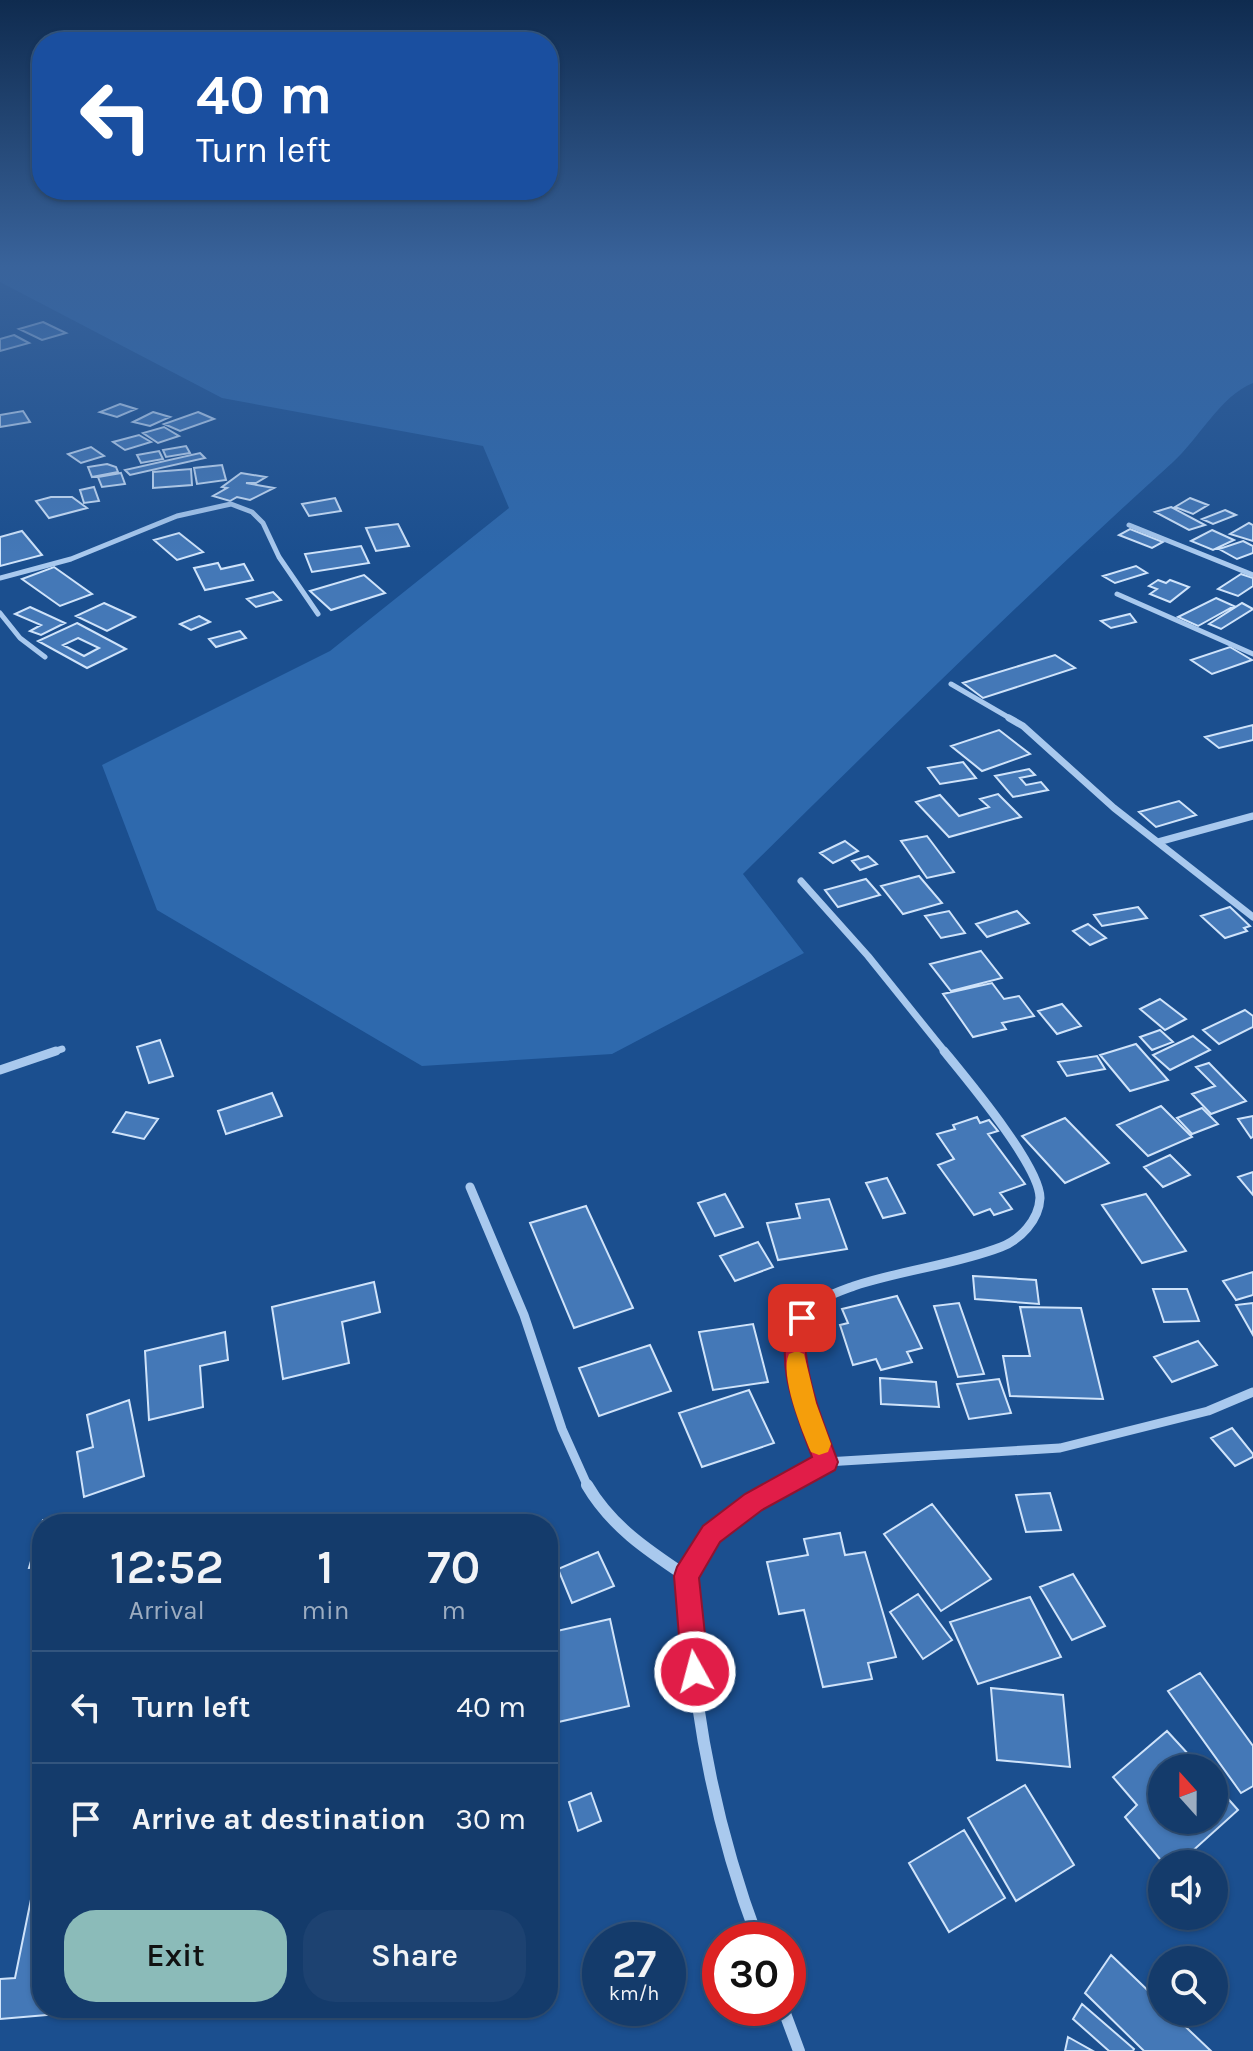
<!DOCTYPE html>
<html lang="en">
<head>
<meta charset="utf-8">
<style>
	:root { --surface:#143b6b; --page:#1d4271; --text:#f1f3f6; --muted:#9dadc1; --line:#33557e; --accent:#8bbbb9 }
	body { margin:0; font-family:Karla,sans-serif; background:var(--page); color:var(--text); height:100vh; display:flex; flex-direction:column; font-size:30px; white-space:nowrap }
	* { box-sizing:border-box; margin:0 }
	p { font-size:26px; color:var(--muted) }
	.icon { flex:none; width:44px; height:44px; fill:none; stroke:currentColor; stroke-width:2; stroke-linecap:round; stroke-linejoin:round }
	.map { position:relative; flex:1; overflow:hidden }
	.panel { position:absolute; left:32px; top:1514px; width:526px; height:504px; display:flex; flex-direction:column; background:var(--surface); border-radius:32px; box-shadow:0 2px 6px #0004,0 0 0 2px var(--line) }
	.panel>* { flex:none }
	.top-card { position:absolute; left:32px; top:32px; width:526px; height:168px; border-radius:32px; box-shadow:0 2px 6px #0004,0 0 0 2px var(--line); background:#1a4fa0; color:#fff; overflow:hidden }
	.needle { width:52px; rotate:339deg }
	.tools { position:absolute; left:1148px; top:1754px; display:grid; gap:16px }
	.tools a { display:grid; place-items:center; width:80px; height:80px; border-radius:50%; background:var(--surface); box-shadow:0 2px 6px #0004,0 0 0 2px var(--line); font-size:40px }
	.speed { position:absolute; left:582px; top:1922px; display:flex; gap:16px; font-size:40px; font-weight:700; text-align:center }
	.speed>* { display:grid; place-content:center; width:104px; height:104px; border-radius:50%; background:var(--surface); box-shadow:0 2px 6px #0004,0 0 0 2px var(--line); line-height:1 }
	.speed small { font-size:20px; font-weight:400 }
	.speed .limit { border:12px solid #d22; background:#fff; color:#111 }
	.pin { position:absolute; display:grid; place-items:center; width:68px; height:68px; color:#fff; margin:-34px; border-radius:16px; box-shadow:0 4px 12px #0006 }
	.me { position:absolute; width:88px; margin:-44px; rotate:353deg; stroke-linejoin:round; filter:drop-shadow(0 0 6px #0008) }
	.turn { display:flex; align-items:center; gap:28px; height:168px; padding:0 32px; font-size:36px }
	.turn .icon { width:104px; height:104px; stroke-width:2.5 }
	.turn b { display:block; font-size:56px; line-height:68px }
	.eta { display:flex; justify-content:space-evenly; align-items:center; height:136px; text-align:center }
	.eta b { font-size:48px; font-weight:600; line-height:56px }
	.primary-button { display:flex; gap:16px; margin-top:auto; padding:16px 32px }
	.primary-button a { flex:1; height:92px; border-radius:32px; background:var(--accent); color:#111; font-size:32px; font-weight:600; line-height:92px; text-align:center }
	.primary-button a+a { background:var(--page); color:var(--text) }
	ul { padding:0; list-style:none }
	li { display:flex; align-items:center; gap:24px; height:112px; padding:0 32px; border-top:2px solid var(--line) }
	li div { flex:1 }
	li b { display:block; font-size:30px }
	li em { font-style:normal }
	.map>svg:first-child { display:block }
	.green { fill:#2e69ad }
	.building { fill:#4478b7; stroke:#cfe3fa; stroke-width:2; fill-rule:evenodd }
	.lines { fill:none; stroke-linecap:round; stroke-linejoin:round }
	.street-far3 { stroke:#a9c9ee; stroke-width:5 }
	.street-far2 { stroke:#a9c9ee; stroke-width:7 }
	.street-far1 { stroke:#a9c9ee; stroke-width:9 }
	.street { stroke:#a9c9ee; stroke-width:12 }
	.route { fill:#e11d48; stroke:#92132f; stroke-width:2 }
	.slow { fill:#f59e0b }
</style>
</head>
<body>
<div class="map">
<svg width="1253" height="2051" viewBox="0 0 1253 2051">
	<rect width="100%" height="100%" fill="#1b4f8f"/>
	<!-- green -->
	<path class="green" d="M0 267H1253V383C1220 396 1199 439 1172 463 1025 596 884 735 743 874L804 953 612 1054 422 1066 157 910 102 765 330 651 509 508 483 446 222 398 0 282Z"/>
	<!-- building -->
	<path class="building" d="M43 322 66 333 42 340 19 329Z
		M14 335 29 343 0 351V339Z
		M120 404 136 409 117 417 100 412Z
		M23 411 30 422 0 427V415Z
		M153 412 170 417 150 426 133 422Z
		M198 412 214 419 180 431 164 424Z
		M164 427 179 436 158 443 143 433Z
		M139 435 151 442 125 450 113 442Z
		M186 446 190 453 166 457 163 450Z
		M91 447 104 456 81 463 68 454Z
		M159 451 163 459 141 463 137 455Z
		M200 453 205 458 130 475 125 470Z
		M107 464 116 467 118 472 92 477 88 467Z
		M222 465 226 480 197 484 194 468Z
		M191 469 192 485 153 488V472Z
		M121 473 125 484 102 487 98 477Z
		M241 473 266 477 256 483H246L274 488 250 500 237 497 230 501 213 496 227 488 222 487Z
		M94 487 99 501 84 503 80 490Z
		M51 497H72L87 508 49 518 36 501Z
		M335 498 341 511 309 516 302 504Z
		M1190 498 1208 505 1193 514 1175 507Z
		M1171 507 1205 525 1189 530 1155 512Z
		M1225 510 1236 515 1213 524 1202 519Z
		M1249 523 1253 525V541L1230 534Z
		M398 524 409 546 376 551 366 528Z
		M1130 529 1163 542 1152 548 1119 535Z
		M1212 530 1234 540 1213 550 1191 541Z
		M22 531 42 555 0 566V537Z
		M179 533 203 552 177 560 154 540Z
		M1243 541 1253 546V553L1237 559 1219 549Z
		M361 546 369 563 312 572 305 554Z
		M218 563 221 569 244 564 253 580 205 590 194 568Z
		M1136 566 1147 573 1115 583 1103 576Z
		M54 567 92 594 60 606 22 579Z
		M1241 574 1253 578V586L1238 596 1218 589Z
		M364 575 385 593 331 610 310 591Z
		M1158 580 1166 583 1170 580 1189 587 1170 602 1150 594 1157 589 1149 586Z
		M273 592 281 600 256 607 247 599Z
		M1216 598 1234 606 1198 626 1178 617Z
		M104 603 135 617 107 631 76 616Z
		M1242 603 1253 609 1221 629 1209 624Z
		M30 607 65 623 41 635 30 631 41 625 15 614Z
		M1130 614 1136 622 1111 628 1101 621Z
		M199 616 210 622 191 630 180 624Z
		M77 623 126 649 87 668 38 641ZM78 638 99 648 84 656 63 645Z
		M240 631 246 638 216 647 209 639Z
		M1230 647 1252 660 1212 674 1191 660Z
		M1055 655 1075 668 983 698 963 683Z
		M1253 725V740L1219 748 1205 737Z
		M999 730 1030 754 982 771 951 746Z
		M963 762 976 778 940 784 928 768Z
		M1029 769 1035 775 1020 778 1026 785 1041 782 1048 790 1013 797 995 776Z
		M998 794 1021 817 949 837 916 802 940 795 959 816 989 807 980 799Z
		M1179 801 1196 815 1156 827 1139 812Z
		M927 836 954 872 927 878 901 841Z
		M845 841 858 851 833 863 820 853Z
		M868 856 877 864 860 870 852 861Z
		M919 876 942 903 903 914 881 886Z
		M866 879 880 895 838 907 825 890Z
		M1138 907 1147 918 1102 926 1094 915Z
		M1230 907 1250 926 1244 928 1247 931 1225 938 1201 916Z
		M949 911 965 933 941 938 925 916Z
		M1017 911 1029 923 987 937 976 924Z
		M1088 924 1106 938 1090 945 1073 931Z
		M981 951 1002 978 951 991 930 964Z
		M992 983 1004 999 1019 996 1034 1016 1002 1023 1006 1029 973 1037 943 994Z
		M1160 999 1186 1019 1165 1030 1140 1009Z
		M1062 1004 1081 1026 1057 1034 1038 1011Z
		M1245 1010 1253 1016V1027L1219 1044 1203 1030Z
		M1160 1030 1173 1042 1152 1050 1140 1037Z
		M1193 1036 1210 1050 1170 1070 1153 1055Z
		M160 1040 173 1076 149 1083 137 1047Z
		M1136 1044 1168 1080 1130 1091 1100 1055Z
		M1097 1056 1105 1069 1067 1076 1058 1062Z
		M1209 1063 1246 1101 1211 1114 1192 1094 1215 1086 1196 1067Z
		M272 1093 282 1116 226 1134 218 1111Z
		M1161 1106 1192 1137 1148 1156 1117 1125Z
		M1202 1108 1218 1124 1192 1134 1177 1118Z
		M126 1112 158 1119 144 1139 113 1132Z
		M1253 1116V1137L1251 1138 1238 1119Z
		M977 1117 980 1123 989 1120 998 1131 988 1134 1025 1184 1000 1193 1012 1209 994 1215 990 1209 974 1215 938 1165 954 1159 937 1134 955 1129 953 1125Z
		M1065 1118 1109 1163 1065 1183 1022 1136Z
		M1170 1155 1190 1175 1163 1187 1144 1167Z
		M1253 1172V1195L1238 1177Z
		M887 1178 905 1213 883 1218 866 1183Z
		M725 1194 743 1227 715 1236 698 1203Z
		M1146 1194 1186 1251 1142 1263 1102 1205Z
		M829 1199 847 1249 778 1260 767 1223 800 1218 796 1204Z
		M586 1206 633 1308 574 1328 530 1223Z
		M758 1242 773 1267 735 1281 720 1256Z
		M1253 1272V1295L1236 1300 1223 1281Z
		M973 1276 1036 1280 1039 1304 975 1299Z
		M374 1282 380 1312 342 1322 349 1363 283 1379 272 1307Z
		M1153 1289H1187L1199 1321 1164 1322Z
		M897 1296 922 1348 907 1352 912 1362 881 1370 876 1359 853 1365 840 1325 848 1323 842 1309Z
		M959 1303 984 1374 958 1377 934 1306Z
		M1253 1303V1335L1236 1305Z
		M1020 1307 1081 1308 1103 1399 1010 1396 1003 1356H1030Z
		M753 1324 768 1382 713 1390 699 1332Z
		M225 1332 228 1360 200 1366 203 1407 149 1420 145 1351Z
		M1198 1341 1217 1365 1172 1382 1154 1357Z
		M650 1345 671 1391 599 1416 579 1368Z
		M880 1378 936 1382 939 1407 881 1404Z
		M999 1379 1011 1413 969 1419 957 1384Z
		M749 1390 774 1443 702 1467 679 1413Z
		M129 1400 144 1476 84 1497 77 1452 93 1447 87 1415Z
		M1232 1428 1253 1454V1457L1235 1466 1211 1438Z
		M1050 1493 1061 1530 1026 1532 1016 1495Z
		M932 1504 991 1579 941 1611 884 1534Z
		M167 1518 166 1524H42V1567L29 1568 43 1520Z
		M840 1533 845 1555 865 1552 896 1657 868 1663 872 1679 823 1687 804 1610 779 1614 767 1562 808 1555 804 1539Z
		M598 1552 614 1586 572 1603 558 1569Z
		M1073 1574 1105 1626 1072 1640 1040 1587Z
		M918 1594 952 1640 923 1659 890 1612Z
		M1030 1597 1061 1657 978 1684 950 1622Z
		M610 1619 629 1706 554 1723 548 1690V1633Z
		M1200 1673 1253 1746V1786L1241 1793 1168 1691Z
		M991 1688 1063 1695 1070 1767 997 1760Z
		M1167 1731 1201 1768H1162V1820H1214V1783L1238 1810 1178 1864H1164L1125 1817 1137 1805 1113 1777Z
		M1025 1785 1074 1865 1016 1901 968 1818Z
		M591 1793 601 1821 578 1831 569 1802Z
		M964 1830 1005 1898 949 1932 909 1863Z
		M38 1865H42V2008H93V2011L0 2019V1979L15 1978Z
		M1111 1955 1162 2004V2012H1170L1211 2051H1144L1085 1993Z
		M1082 2004 1134 2049 1133 2051H1109L1073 2019Z
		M1068 2037 1093 2051H1065Z"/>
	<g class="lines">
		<!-- street-far3 -->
		<path class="street-far3" d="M1129 525 1253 575
			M0 578 71 559 177 516 231 504 252 512 263 523 279 557 318 614
			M1117 594 1253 654
			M0 613 20 638 45 657
			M951 684 1013 720"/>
		<!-- street-far2 -->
		<path class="street-far2" d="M1009 718 1023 726 1114 808 1253 917
			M1158 842 1253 816
			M801 881 868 956 946 1053
			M50 1053 62 1049"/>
		<!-- street-far1 -->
		<path class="street-far1" d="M0 1070 56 1051
			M470 1187 524 1315 562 1429 588 1487
			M826 1462C811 1419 785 1367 801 1322 809 1301 835 1293 854 1286 902 1270 954 1265 1001 1247 1020 1240 1039 1220 1040 1198 1040 1166 966 1078 944 1051
			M780 1487 826 1462 1060 1448 1208 1411 1253 1392"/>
		<!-- street -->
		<path class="street" d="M587 1485C611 1526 647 1550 686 1576
			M758 1940C720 1839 697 1731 689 1623 688 1610 683 1587 687 1575 702 1532 747 1505 784 1485
			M783 2008 799 2051"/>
	</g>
	<!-- sky -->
	<linearGradient id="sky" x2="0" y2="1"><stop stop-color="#0f2b4f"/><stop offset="0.48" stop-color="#39639b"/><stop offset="1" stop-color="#39639b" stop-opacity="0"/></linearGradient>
	<rect width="1253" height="554" fill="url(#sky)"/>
	<!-- route -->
	<path class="route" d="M802 1309 810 1311C816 1325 805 1339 806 1354 810 1392 825 1427 838 1462L835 1470 762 1510 720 1542 699 1578 709 1672 705 1682 695 1685 686 1682 682 1672 674 1576 677 1567 703 1526 745 1494 812 1457C796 1412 771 1358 794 1311Z"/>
	<!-- slow -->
	<path class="slow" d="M797 1351 804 1354 816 1403 831 1444 828 1452 819 1455 811 1452C802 1431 779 1374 789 1354Z"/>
</svg>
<div class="tools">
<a><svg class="needle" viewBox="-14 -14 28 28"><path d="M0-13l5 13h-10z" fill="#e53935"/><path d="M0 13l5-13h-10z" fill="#9dadc1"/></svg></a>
<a><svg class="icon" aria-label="sound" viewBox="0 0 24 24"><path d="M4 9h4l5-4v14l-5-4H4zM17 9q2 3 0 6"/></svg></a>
<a><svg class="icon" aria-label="search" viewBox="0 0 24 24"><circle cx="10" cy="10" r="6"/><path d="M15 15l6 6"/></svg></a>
</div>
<div class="speed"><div>27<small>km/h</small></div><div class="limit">30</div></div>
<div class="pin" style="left:802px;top:1318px;background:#d93025"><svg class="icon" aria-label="arrive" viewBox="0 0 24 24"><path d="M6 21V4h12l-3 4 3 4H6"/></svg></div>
<svg class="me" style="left:695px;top:1672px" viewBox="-20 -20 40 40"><circle r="17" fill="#e11d48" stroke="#fff" stroke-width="3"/><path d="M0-11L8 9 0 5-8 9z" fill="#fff"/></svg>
<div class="top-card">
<div class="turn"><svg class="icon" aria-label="left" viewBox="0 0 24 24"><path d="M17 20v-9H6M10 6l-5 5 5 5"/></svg><div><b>40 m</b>Turn left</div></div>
</div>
<section class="panel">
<div class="eta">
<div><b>12:52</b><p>Arrival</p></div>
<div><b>1</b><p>min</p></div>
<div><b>70</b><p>m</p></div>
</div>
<ul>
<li><svg class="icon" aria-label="left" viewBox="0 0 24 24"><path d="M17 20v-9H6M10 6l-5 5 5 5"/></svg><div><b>Turn left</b></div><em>40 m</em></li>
<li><svg class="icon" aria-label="arrive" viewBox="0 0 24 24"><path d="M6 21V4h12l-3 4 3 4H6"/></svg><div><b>Arrive at destination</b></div><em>30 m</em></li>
</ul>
<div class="primary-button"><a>Exit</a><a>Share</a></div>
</section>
</div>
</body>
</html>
